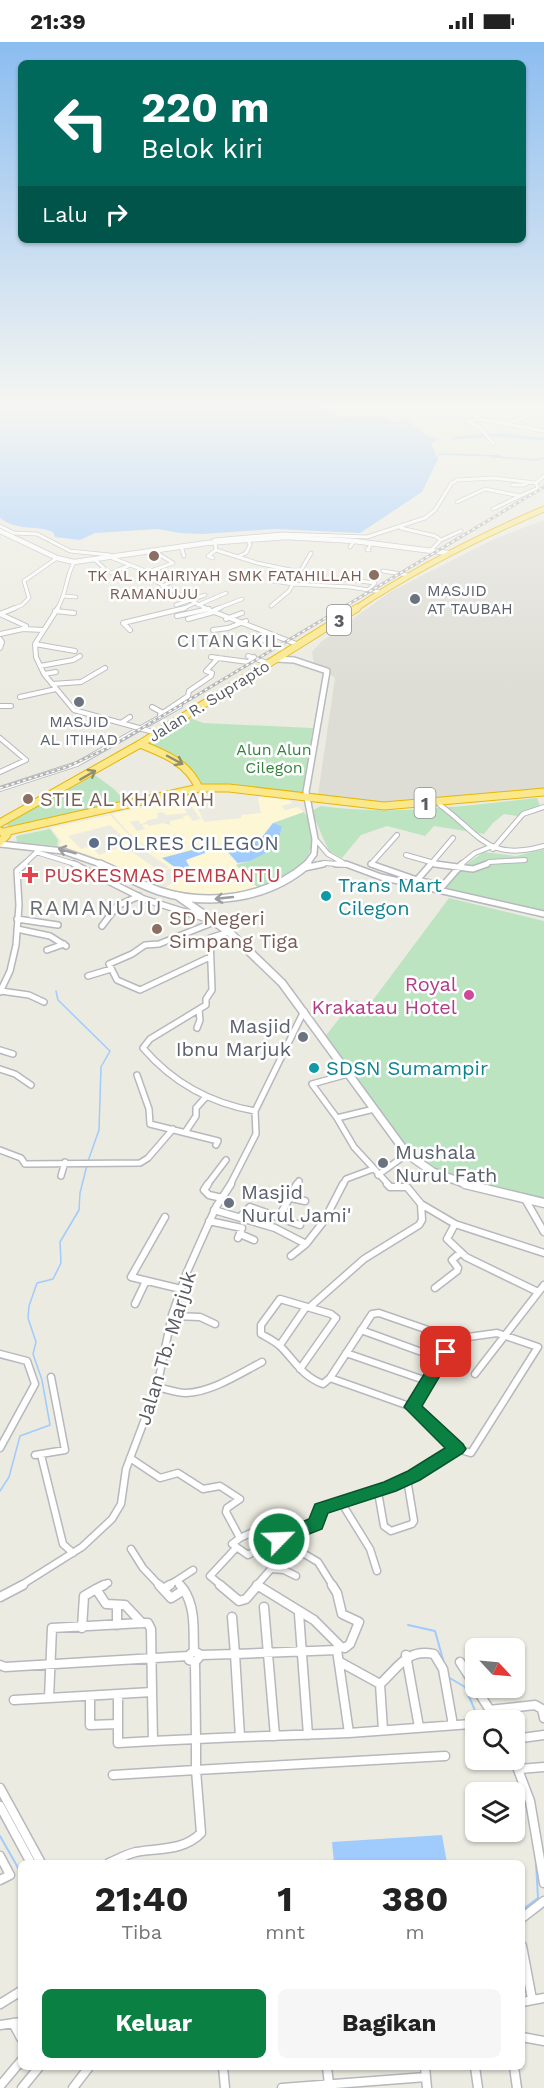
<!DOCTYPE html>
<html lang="id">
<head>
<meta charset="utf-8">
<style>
	:root { --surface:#fff; --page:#f6f6f6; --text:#222; --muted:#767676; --accent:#0b8043 }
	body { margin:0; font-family:"Work Sans",sans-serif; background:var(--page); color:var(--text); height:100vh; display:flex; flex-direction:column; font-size:22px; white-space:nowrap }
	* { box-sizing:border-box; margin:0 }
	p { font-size:20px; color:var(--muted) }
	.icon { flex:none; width:33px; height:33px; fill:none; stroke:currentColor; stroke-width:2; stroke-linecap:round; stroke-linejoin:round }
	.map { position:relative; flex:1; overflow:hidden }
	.sheet { position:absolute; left:18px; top:1818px; width:507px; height:210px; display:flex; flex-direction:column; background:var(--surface); border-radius:9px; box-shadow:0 2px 4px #0004 }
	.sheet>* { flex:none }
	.top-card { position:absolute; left:18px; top:18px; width:508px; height:183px; border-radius:9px; box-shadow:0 2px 4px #0004; background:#00695c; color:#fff; overflow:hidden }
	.needle { width:39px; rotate:116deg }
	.controls { position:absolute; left:465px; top:1596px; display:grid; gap:12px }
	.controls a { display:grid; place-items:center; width:60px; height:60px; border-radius:9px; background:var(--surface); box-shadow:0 2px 4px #0004; font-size:30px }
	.pin { position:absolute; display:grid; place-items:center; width:51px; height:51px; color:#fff; margin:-26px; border-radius:12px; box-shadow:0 3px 9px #0006 }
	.me { position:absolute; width:66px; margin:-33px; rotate:66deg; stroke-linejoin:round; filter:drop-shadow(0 0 4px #0008) }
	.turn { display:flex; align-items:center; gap:21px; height:126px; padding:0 24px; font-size:27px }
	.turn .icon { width:78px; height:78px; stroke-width:2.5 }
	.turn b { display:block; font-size:42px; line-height:51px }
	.then { display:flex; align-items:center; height:57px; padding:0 24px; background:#0003; gap:12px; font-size:22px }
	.eta { display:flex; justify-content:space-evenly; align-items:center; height:102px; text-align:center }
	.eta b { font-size:36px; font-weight:700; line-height:42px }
	.primary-button { display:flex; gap:12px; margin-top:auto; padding:12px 24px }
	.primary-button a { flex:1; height:69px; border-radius:9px; background:var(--accent); color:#fff; font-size:24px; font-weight:700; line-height:69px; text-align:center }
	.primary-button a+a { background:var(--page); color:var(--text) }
	.status { display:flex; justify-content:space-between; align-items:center; height:42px; padding:0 30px; background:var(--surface); direction:ltr }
	.status svg { height:16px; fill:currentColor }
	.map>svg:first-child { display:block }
	.commercial { fill:#fdf7d5; fill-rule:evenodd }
	.industrial { fill:#dddcd5 }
	.green { fill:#bde4c1 }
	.water { fill:#a0cbfd }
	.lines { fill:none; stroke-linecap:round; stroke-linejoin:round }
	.stream-far1 { stroke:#a0cbfd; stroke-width:1.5 }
	.stream { stroke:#a0cbfd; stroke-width:2 }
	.canal { stroke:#a0cbfd; stroke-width:3 }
	.street-far4-casing { stroke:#b6b8bd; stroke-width:4.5 }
	.street-far3-casing { stroke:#b6b8bd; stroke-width:6 }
	.street-far2-casing { stroke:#b6b8bd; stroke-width:8 }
	.street-far1-casing { stroke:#b6b8bd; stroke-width:9 }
	.street-casing { stroke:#b6b8bd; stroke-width:11 }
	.secondary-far3-casing { stroke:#b7b9bf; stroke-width:6 }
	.secondary-far2-casing { stroke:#b7b9bf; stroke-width:8 }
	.secondary-far1-casing { stroke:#b7b9bf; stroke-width:10 }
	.secondary-casing { stroke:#b7b9bf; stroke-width:11 }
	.highway-far1-casing { stroke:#e7b606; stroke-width:7 }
	.highway-casing { stroke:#e7b606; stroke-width:9 }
	.street-far4 { stroke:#fff; stroke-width:3 }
	.street-far3 { stroke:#fff; stroke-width:4 }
	.street-far2 { stroke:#fff; stroke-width:5 }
	.street-far1 { stroke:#fff; stroke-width:6 }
	.street { stroke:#fff; stroke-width:8 }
	.secondary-far3 { stroke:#fff; stroke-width:4.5 }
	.secondary-far2 { stroke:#fff; stroke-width:5 }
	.secondary-far1 { stroke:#fff; stroke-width:7 }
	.secondary { stroke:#fff; stroke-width:8 }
	.highway-far1 { stroke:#fae88a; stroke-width:5 }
	.highway { stroke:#fae88a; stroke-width:7 }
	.rail-casing { stroke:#b2b3b3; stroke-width:3 }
	.rail { stroke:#fff; stroke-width:1.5; stroke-dasharray:3; stroke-linecap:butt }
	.oneway { stroke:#918d6f }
	.oneway2 { stroke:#9b9da0 }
	.route { fill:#0b8043; stroke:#07532c; stroke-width:1.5 }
	.education-dot { fill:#8d6e63; stroke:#fff; stroke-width:2 }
	.worship-dot { fill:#6b7280; stroke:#fff; stroke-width:2 }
	.service-dot { fill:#5c6f8a; stroke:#fff; stroke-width:2 }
	.health-dot { fill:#e0444e; stroke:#fff; stroke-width:2 }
	.culture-dot { fill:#0f9aa8; stroke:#fff; stroke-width:2 }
	.hotel-dot { fill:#d1479c; stroke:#fff; stroke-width:2 }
	.labels { text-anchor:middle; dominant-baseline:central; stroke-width:5; stroke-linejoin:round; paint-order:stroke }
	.far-education-label { font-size:16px; fill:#785e54; stroke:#fff }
	.far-worship-label { font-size:16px; fill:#5b616d; stroke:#fff; text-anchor:start }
	.far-street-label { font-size:16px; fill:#595c61; stroke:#fff }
	.far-park-label { font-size:16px; fill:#368341; stroke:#fff }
	.shield { fill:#fff; stroke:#8b8d90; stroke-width:1.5 }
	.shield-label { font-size:18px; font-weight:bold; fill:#595c61 }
	.far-quarter-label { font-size:18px; letter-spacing:1.5px; fill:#6a6e73; stroke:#fff }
	.education-label { font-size:20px; fill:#785e54; stroke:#fff; text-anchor:start }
	.service-label { font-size:20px; fill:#4e5e75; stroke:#fff; text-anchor:start }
	.health-label { font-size:20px; fill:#be3a42; stroke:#fff; text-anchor:start }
	.culture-label { font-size:20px; fill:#0d838f; stroke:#fff; text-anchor:start }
	.hotel-label { font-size:20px; fill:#b23c85; stroke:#fff; text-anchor:end }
	.worship-label { font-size:20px; fill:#5b616d; stroke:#fff; text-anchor:start }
	.street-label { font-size:20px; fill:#595c61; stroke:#fff }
	.quarter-label { font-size:22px; letter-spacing:1.5px; fill:#6a6e73; stroke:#fff }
</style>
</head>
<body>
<div class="status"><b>21:39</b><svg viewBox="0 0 49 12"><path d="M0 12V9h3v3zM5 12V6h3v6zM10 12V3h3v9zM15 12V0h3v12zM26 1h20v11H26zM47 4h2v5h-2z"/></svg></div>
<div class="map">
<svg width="544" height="2046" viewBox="0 0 544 2046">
	<rect width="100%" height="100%" fill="#ecebe1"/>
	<!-- commercial -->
	<path class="commercial" d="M192 754 204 780 241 776 242 773 261 771 258 757 260 754 288 758 293 761 281 764 285 768 298 765 304 770 273 781 263 795 226 809 259 847 216 853 191 852 164 846 184 835 171 826 142 837 87 812 59 805 61 799 51 786 110 773 127 791 163 819 128 790 112 772ZM191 764 201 777 193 779 188 773 183 774 184 776 170 779V783L163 781 149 784 147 782 142 783 145 787 137 789 130 780 138 778 141 782 147 780 146 779 158 776 157 771 162 770 167 773 187 771 184 766ZM110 783 122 794 110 797 117 806 99 813 91 804 81 807 68 794ZM135 801 141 806 169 825 159 829 131 809 128 811 122 807Z"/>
	<!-- industrial -->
	<path class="industrial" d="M544 478V747L400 761H374L318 753 335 636 314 621 312 610 321 600 390 550 492 498Z"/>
	<!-- green -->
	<path class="green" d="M188 675 203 681 313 686 303 750 299 753 248 744 201 745C194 719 168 712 145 701Z
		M95 733 114 747 126 760 12 787 6 782Z
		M537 756 540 764 517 774 504 772 493 781 484 792 434 784 425 794 387 784 361 793 342 816 329 809 312 771 315 767 321 764C394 774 464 764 537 756Z
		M304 770C309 777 311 784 312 792 317 821 282 837 259 847L236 823 250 819 279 797 282 784 273 781Z
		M50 787 58 798 57 804 17 800 16 794Z
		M544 807V872L443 848 468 821 484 810 516 814Z
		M449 856 544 879V1157L419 1123 323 997 354 958 370 962Z"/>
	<!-- water -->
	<path class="water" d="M0 362H317L340 375 381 374 396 380 405 377 428 394 435 395 437 398 431 401 438 417 422 450 360 491 275 487 202 492 180 491 158 487 95 491 80 498 55 495 53 490C33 482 19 490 0 476Z
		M273 781 282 784 279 797 271 802V808L250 819 238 821 226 808 229 804 262 795Z
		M207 804 205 811 186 818 191 828 184 832 162 816Z
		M442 1793 447 1821H334L332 1800Z"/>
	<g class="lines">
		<!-- stream-far1 -->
		<path class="stream-far1" d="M438 412 499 414 492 415
			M497 415 534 418 544 416
			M56 949 58 958 110 1009 101 1025 99 1088 88 1119
			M0 1449 9 1435 20 1394 50 1383 42 1338 33 1312 36 1300 28 1276 29 1264 37 1241 53 1237 61 1221 60 1200 79 1168 80 1151 87 1123"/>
		<!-- stream -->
		<path class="stream" d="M408 1583 435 1589 444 1621
			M448 1635 465 1645 479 1678
			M513 1725 527 1766
			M0 1794 21 1831
			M522 1868 538 1856 536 1820"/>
		<!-- canal -->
		<path class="canal" d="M454 396 497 393 544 397"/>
		<!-- street-far4 casing -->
		<g class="street-far4-casing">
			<path id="street-far4" d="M329 362 369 366 386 362
				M388 362 402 367 460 362
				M482 369 483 366 533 373
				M479 377 474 372 473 366 486 362
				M468 379 479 377 544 389
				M468 379 481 387 494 402
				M507 382 544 368
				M512 443H524L529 440
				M457 460 485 447 520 454 538 446 536 441
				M493 467 520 454
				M0 484 14 491 37 492 70 509 110 513
				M401 486 435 494 441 498
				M214 498 282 492 367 495 425 476 435 468 451 442 457 438 494 436 536 441 544 434
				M181 504 184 514
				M350 505 354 499
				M432 507 441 498 461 489
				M216 508 257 521 300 530
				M369 508H367L372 501
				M110 515 148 530 146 534 207 567
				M237 515 246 511 250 503 248 498
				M213 516 208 514 216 508 215 500
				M94 517 104 526 98 529
				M383 529 407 533
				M148 530 173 521 152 508
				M111 531 128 524
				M344 537 375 541 369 547
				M273 539 293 542 311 511
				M162 544 178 537 182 530
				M64 554 76 555
				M181 555 194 550
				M176 563 205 553
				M198 563 226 551
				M271 564 289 549 293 542 350 545 381 550
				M12 567 22 563 29 556 24 539 57 516
				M57 567C67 552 65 537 74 520
				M182 567 195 561
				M216 567 242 557"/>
		</g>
		<!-- street-far3 casing -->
		<g class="street-far3-casing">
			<path id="street-far3" d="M58 566 35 602 36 615 44 632 74 668 157 691
				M204 566 299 603
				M55 569 74 571
				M212 569 220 566
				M0 572 15 566
				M0 572 26 584 25 587
				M177 574 209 567
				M188 577 214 570
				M226 577 242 571
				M130 588 123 581 185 566
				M213 588 228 586 246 579
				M0 592 23 587 43 588
				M0 597 2 600 0 606
				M259 600 270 595
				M35 602 75 609
				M248 614 270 622
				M211 615 248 620 254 615
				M40 624 73 618 80 614
				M44 632 56 630
				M52 642 81 640 105 626
				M20 655 56 647
				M0 664H11
				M152 665 163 671
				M160 673 188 654 189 649 211 634 212 631 206 629 218 616
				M121 681 130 675
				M0 696 26 718 0 730
				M0 747 77 722 180 664
				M440 763C481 793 487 820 544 804
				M317 799 328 812 342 820
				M493 807 523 772 544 765
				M36 810 78 823
				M406 813 441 823
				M23 823 39 808
				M316 823 325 821 349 823
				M374 823 371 822 397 793
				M430 823 453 796
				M460 823 475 811 490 805
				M485 823 489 820 525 818"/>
		</g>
		<!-- street-far2 casing -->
		<g class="street-far2-casing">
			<path id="street-far2" d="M74 822 144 857 207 877
				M336 822H346L381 835 544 872
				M371 822 417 838
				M431 822 417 838 442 844
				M435 822 473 827 487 822
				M304 826 323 822
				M440 847 462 822
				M17 877 58 883
				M102 884 117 864 139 854
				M17 887 50 894 66 904
				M229 890 210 896 212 948 206 957V963L150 997 143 1006C173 1041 209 1061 255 1069
				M47 908 64 902
				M210 915 140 948 117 938 109 922 132 912 145 903 159 902 214 880
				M88 934 111 927
				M1 949 29 953 44 960
				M0 950 10 929 16 903 19 863 17 829 25 822
				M197 986 200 978 199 968
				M0 1008 13 1012
				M0 1027 15 1032 31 1043
				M348 1032 312 1042 337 1076 374 1067
				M137 1033 149 1067 150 1082 218 1099 216 1103
				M337 1076 354 1105 389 1143
				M186 1089 196 1074V1066L205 1056
				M0 1108 21 1116 25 1122 140 1121 148 1116 173 1087
				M378 1133 407 1112
				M61 1134 65 1120
				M207 1143 226 1118
				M230 1143 256 1092 255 1069 304 969
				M297 1143 299 1139
				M343 1143 346 1137 373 1127"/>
		</g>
		<!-- street-far1 casing -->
		<g class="street-far1-casing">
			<path id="street-far1" d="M208 1142 204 1148 209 1153 222 1156
				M387 1142 390 1145H407L421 1162 455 1182 544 1211
				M291 1156 305 1159
				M525 1157 544 1190
				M214 1168 275 1186 306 1202 291 1214
				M241 1174 250 1165 300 1183
				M165 1175 131 1235 181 1247
				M279 1175 297 1142
				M209 1179 242 1186 238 1196
				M455 1182 447 1197 466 1215 538 1250
				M240 1192 254 1198
				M306 1202 324 1179 343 1142
				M435 1246 457 1229 458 1226 452 1218 460 1211
				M135 1262 146 1239
				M312 1263 364 1217 419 1183 422 1178 421 1162
				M379 1271 454 1297 497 1291 538 1305 471 1411 457 1407 412 1365 330 1336 372 1272Z
				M172 1274 200 1275 215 1282
				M361 1288 441 1317
				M280 1303 306 1265
				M346 1311 427 1339
				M0 1312 27 1319 35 1342 0 1406
				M300 1327 336 1276 331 1272 280 1257 261 1283V1292C268 1296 275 1299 281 1305 295 1319 303 1335 323 1342L330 1336
				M475 1332 544 1243
				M157 1345C166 1347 176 1351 186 1351 212 1350 239 1332 262 1320
				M412 1365 454 1297
				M35 1413 65 1408 51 1335
				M41 1413 63 1502 73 1511
				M130 1416 160 1436 178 1431 203 1447 220 1444 240 1457 227 1466 226 1470 240 1496 232 1502 248 1513 287 1492 314 1483 321 1467 390 1445 457 1407
				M378 1450 384 1484 391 1489 412 1482 414 1479 407 1437
				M341 1460 370 1507 377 1529
				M240 1496 270 1482 281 1496
				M279 1497 318 1520 333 1544
				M131 1507 143 1526 160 1544
				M176 1539 193 1528
				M257 1543 260 1544
				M20 1544 82 1505 112 1477 121 1462 126 1427 157 1345 172 1273 187 1230 216 1165 231 1142
				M101 1544 108 1541
				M167 1544 176 1539 181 1544
				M222 1544 210 1534 236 1506
				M256 1544 271 1527 284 1528 296 1534"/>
		</g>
		<!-- street casing -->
		<g class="street-casing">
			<path id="street" d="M159 1543 171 1556 184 1548C196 1567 193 1588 194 1609
				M180 1543 184 1548
				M220 1543 239 1559 246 1557 258 1543
				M257 1543 314 1578 341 1605 345 1606 350 1602 359 1580 342 1572 337 1551 332 1543
				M96 1547 104 1543
				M163 1547 170 1543
				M0 1555 23 1543
				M117 1563V1583
				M264 1565 275 1694
				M299 1572 308 1693
				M142 1581H148L151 1587 152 1650 49 1656 52 1586Z
				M82 1586 84 1554 96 1547 106 1562 125 1563 142 1581
				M337 1608 349 1691 240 1695 235 1612Z
				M194 1609 201 1613 195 1620 189 1618 188 1614Z
				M201 1613 235 1612 232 1575
				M406 1613 419 1685
				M195 1620 196 1697 240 1695
				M340 1620 380 1642C398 1626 407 1606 434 1612L443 1627 453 1683
				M460 1620 476 1645
				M0 1623 5 1625 188 1614
				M514 1634H517
				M380 1642 383 1688
				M476 1646 496 1678
				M118 1652V1701L153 1699 152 1650
				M90 1654V1683L118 1682
				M14 1658 49 1656
				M489 1668 535 1663 542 1667 544 1676
				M349 1691 471 1682
				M514 1697 544 1693
				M153 1699 196 1697V1728L445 1714
				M514 1717 530 1759 544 1841
				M519 1727 544 1725
				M0 1746 41 1821
				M0 1764 31 1821
				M0 1814 10 1833 0 1838
				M109 1821C118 1817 127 1812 136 1810 158 1806 184 1809 201 1791L196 1728 113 1733
				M522 1876 544 1859
				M522 1904 532 1957
				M522 1960 544 1956
				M0 1962 21 1949
				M13 1981 21 1996
				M0 1983 21 1980
				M522 1995 544 1999
				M223 2025 225 2046
				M327 2025 329 2042
				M425 2025 427 2046
				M475 2025 478 2046
				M514 2025 517 2046
				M0 2044 21 2019
				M22 2046 39 2025
				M73 2046 89 2025
				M282 2046 426 2035"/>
		</g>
		<!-- secondary-far3 casing -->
		<g class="secondary-far3-casing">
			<path id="secondary-far3" d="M0 489 57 516 74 520 207 501 286 495 354 499 448 511"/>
		</g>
		<!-- secondary-far2 casing -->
		<g class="secondary-far2-casing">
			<path id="secondary-far2" d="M277 617 294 618 327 629 306 750 315 797 314 812 306 823
				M0 802 63 809 103 823"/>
		</g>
		<!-- secondary-far1 casing -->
		<g class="secondary-far1-casing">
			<path id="secondary-far1" d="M100 822C119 830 138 842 159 849 208 865 268 857 308 822
				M179 855 229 890 282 941 407 1112 433 1130 469 1143"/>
		</g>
		<!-- secondary casing -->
		<g class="secondary-casing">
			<path id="secondary" d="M465 1142 544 1161"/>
		</g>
		<!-- highway-far1 casing -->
		<g class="highway-far1-casing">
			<path id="highway-far1" d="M355 567C417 526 476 496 544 467"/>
		</g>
		<!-- highway casing -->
		<g class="highway-casing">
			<path id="highway" d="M140 702C165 712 187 720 199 746
				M0 781 140 702 357 566
				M0 789 7 793 0 800
				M4 790 199 746H229L384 764 544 750"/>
		</g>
		<!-- street-far4 -->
		<use href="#street-far4" class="street-far4"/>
		<!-- street-far3 -->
		<use href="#street-far3" class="street-far3"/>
		<!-- street-far2 -->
		<use href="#street-far2" class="street-far2"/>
		<!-- street-far1 -->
		<use href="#street-far1" class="street-far1"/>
		<!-- street -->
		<use href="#street" class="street"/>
		<!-- secondary-far3 -->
		<use href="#secondary-far3" class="secondary-far3"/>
		<!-- secondary-far2 -->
		<use href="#secondary-far2" class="secondary-far2"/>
		<!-- secondary-far1 -->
		<use href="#secondary-far1" class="secondary-far1"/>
		<!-- secondary -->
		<use href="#secondary" class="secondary"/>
		<!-- highway-far1 -->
		<use href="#highway-far1" class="highway-far1"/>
		<!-- highway -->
		<use href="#highway" class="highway"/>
		<!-- rail casing -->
		<g class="rail-casing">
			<path id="rail" d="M0 746 67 725 112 704 544 445"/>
		</g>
		<!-- rail -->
		<use href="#rail" class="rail"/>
	</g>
	<!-- one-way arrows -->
	<defs><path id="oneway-shaft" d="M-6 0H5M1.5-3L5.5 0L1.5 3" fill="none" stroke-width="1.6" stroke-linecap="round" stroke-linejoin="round" transform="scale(1.5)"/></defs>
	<g class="oneway">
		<use href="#oneway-shaft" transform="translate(175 718) rotate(28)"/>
		<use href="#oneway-shaft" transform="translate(88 733) rotate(-30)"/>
	</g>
	<g class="oneway2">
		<use href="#oneway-shaft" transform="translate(67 809) rotate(-165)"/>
		<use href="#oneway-shaft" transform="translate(224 856) rotate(174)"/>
	</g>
	<!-- sky -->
	<linearGradient id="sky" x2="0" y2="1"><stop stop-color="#8bbdf0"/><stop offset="0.56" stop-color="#f6f6f2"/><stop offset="1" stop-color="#f6f6f2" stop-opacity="0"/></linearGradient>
	<rect width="544" height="649" fill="url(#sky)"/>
	<!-- route -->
	<path class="route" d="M446 1304 451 1306 454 1310 422 1364 463 1402 466 1407 463 1411 420 1438 396 1449 328 1471 322 1487 279 1504 273 1502 270 1497 273 1492 309 1477 315 1462 384 1440 408 1429 445 1406 404 1365 440 1306Z"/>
	<!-- markers -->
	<g class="education-dot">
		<circle cx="154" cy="514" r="6"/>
		<circle cx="374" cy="533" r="6"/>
		<circle cx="28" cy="757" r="6"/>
		<circle cx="157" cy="887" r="6"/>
	</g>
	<g class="worship-dot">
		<circle cx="415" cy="557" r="6"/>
		<circle cx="79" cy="660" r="6"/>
		<circle cx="303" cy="995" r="6"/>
		<circle cx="383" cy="1121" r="6"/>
		<circle cx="229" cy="1161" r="6"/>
	</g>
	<circle class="service-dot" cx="94" cy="801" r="6"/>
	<path class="health-dot" d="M27 824h6v6h6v6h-6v6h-6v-6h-6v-6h6z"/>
	<g class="culture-dot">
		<circle cx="326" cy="854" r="6"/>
		<circle cx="314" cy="1026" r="6"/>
	</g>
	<circle class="hotel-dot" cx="469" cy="953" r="6"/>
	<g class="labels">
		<!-- far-education labels -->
		<g class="far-education-label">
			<text x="154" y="533">TK AL KHAIRIYAH<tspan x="154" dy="18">RAMANUJU</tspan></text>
			<text x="362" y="533" text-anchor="end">SMK FATAHILLAH</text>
		</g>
		<!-- far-worship labels -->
		<g class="far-worship-label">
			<text x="427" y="548">MASJID<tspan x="427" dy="18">AT TAUBAH</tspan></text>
			<text x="79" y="679" text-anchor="middle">MASJID<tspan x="79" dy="18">AL ITIHAD</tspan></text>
		</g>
		<!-- far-street labels -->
		<g class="far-street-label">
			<text transform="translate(209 659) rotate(-32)">Jalan R. Suprapto</text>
		</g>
		<!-- far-park labels -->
		<g class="far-park-label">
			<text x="274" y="707">Alun Alun<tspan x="274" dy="18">Cilegon</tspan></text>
		</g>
		<!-- shield labels -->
		<g class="shield">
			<rect x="327" y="563" width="24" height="30" rx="4.5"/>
			<rect x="414.5" y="746" width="21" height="30" rx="4.5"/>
		</g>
		<g class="shield-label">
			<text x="339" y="578">3</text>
			<text x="425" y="761">1</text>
		</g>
		<!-- far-quarter labels -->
		<g class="far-quarter-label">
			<text x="230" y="598">CITANGKIL</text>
		</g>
		<!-- education labels -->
		<g class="education-label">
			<text x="40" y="757">STIE AL KHAIRIAH</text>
			<text x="169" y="876">SD Negeri<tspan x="169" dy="23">Simpang Tiga</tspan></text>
		</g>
		<!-- service labels -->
		<g class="service-label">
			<text x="106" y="801">POLRES CILEGON</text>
		</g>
		<!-- health labels -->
		<g class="health-label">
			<text x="44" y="833">PUSKESMAS PEMBANTU</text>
		</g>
		<!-- culture labels -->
		<g class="culture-label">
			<text x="338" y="843">Trans Mart<tspan x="338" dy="23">Cilegon</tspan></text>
			<text x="326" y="1026">SDSN Sumampir</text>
		</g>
		<!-- hotel labels -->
		<g class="hotel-label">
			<text x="457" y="942">Royal<tspan x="457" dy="23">Krakatau Hotel</tspan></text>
		</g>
		<!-- worship labels -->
		<g class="worship-label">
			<text x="291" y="984" text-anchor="end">Masjid<tspan x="291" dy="23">Ibnu Marjuk</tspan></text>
			<text x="395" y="1110">Mushala<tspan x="395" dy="23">Nurul Fath</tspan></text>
			<text x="241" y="1150">Masjid<tspan x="241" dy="23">Nurul Jami'</tspan></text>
		</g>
		<!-- street labels -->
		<g class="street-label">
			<text transform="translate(166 1306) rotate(-73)">Jalan Tb. Marjuk</text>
		</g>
		<!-- quarter labels -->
		<g class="quarter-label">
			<text x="96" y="865">RAMANUJU</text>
		</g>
	</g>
</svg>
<div class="controls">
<a><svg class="needle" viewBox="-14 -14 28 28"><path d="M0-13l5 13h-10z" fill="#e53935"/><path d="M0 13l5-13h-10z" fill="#767676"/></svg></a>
<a><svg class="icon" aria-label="search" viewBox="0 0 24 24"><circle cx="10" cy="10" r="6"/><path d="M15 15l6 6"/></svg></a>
<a><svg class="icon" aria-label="layers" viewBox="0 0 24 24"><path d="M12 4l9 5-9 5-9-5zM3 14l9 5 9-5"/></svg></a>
</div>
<div class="pin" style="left:446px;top:1310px;background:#d93025"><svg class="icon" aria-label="arrive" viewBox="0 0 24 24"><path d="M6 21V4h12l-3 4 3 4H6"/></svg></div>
<svg class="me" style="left:279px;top:1497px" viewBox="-20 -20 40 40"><circle r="17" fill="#0b8043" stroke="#fff" stroke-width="3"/><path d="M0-11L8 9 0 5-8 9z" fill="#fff"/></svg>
<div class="top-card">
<div class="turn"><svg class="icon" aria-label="left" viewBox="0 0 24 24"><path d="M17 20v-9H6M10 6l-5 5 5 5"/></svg><div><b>220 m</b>Belok kiri</div></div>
<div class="then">Lalu<svg class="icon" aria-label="right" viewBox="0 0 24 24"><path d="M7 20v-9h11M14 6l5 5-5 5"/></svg></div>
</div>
<section class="sheet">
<div class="eta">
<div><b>21:40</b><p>Tiba</p></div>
<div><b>1</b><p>mnt</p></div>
<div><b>380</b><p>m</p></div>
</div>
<div class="primary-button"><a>Keluar</a><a>Bagikan</a></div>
</section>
</div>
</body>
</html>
